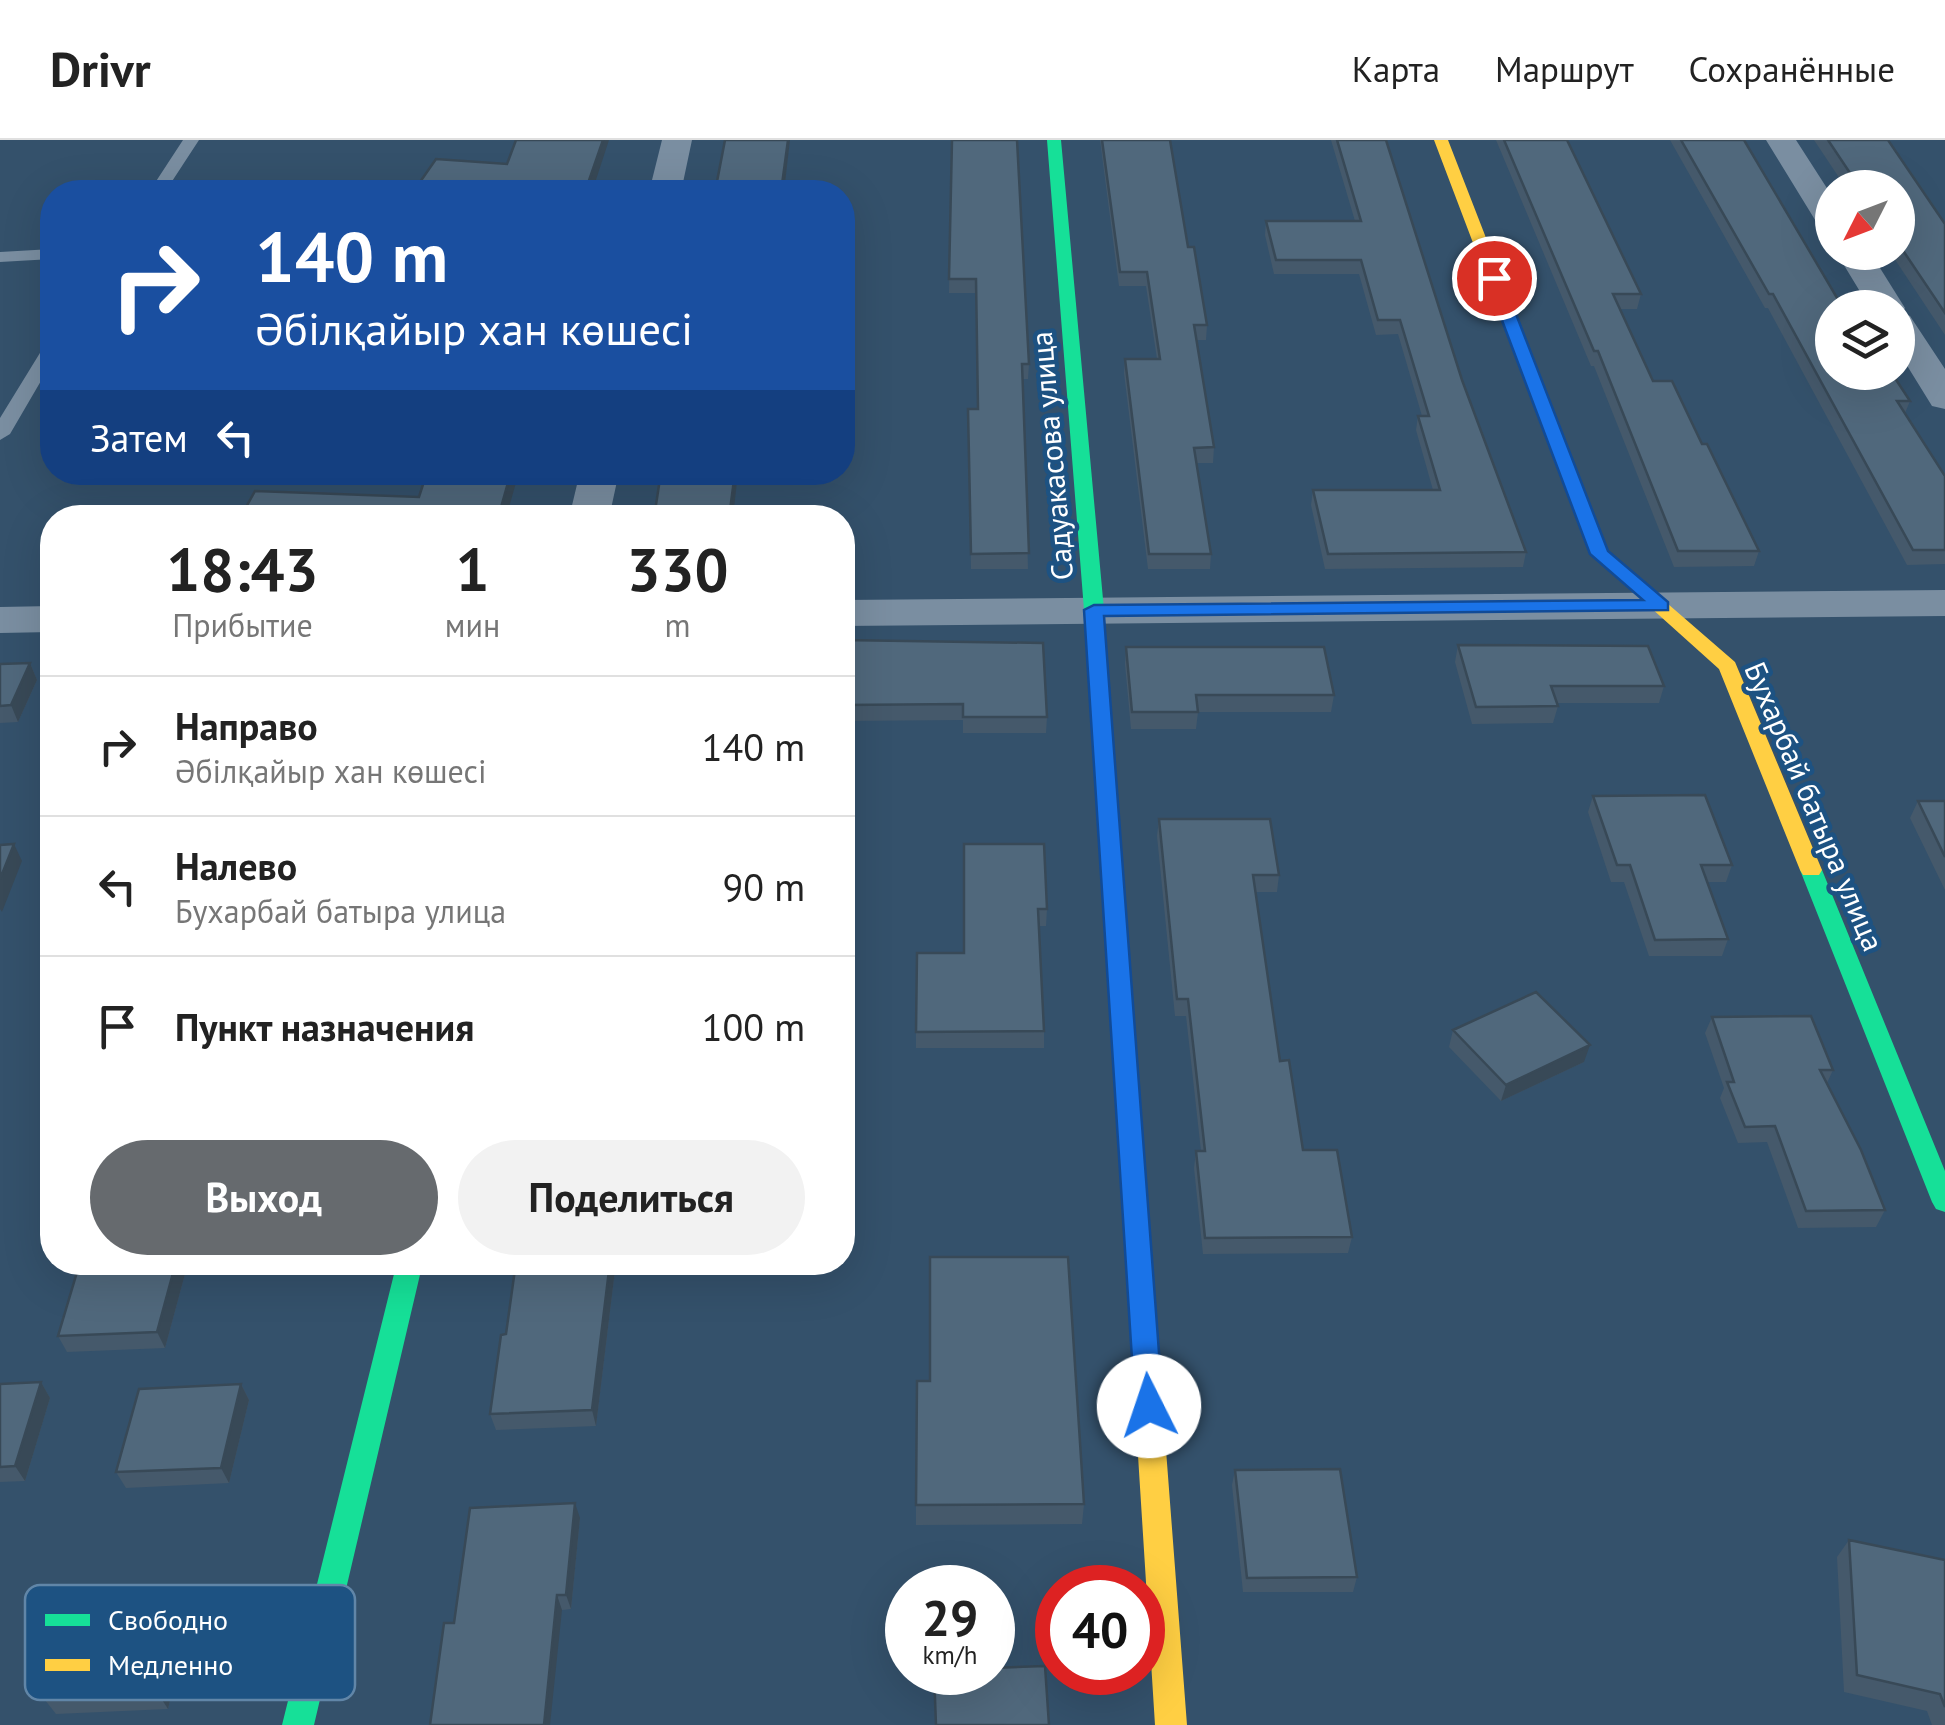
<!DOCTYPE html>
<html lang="ru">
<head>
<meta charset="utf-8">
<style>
	:root { --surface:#fff; --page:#f2f2f2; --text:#222; --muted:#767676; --line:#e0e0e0; --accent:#666a6e }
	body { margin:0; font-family:"PT Sans",sans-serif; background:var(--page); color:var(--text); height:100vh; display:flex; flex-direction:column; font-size:38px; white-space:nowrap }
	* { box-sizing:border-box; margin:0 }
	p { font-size:32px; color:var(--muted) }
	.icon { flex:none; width:55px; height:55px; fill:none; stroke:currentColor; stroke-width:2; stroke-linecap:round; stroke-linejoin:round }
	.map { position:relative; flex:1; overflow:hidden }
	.panel { position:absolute; left:40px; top:365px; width:815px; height:770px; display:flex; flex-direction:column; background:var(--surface); border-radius:40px; box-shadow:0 10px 40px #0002 }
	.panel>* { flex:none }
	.banner { position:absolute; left:40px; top:40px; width:815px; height:305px; border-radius:40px; box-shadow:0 10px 40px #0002; background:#1a4fa0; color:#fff; overflow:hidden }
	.needle { width:65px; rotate:228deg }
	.controls { position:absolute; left:1815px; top:30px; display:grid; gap:20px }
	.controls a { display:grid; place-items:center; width:100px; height:100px; border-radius:50%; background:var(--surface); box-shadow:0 10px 40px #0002; font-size:50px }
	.speed { position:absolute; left:885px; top:1425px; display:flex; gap:20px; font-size:50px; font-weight:700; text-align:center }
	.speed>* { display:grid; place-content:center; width:130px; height:130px; border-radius:50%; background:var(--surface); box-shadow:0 10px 40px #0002; line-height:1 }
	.speed small { font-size:25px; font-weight:400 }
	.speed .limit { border:15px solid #d22; background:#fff; color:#111 }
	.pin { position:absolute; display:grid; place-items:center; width:85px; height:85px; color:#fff; margin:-42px; border:5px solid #fff; border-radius:50%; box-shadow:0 2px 10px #0007 }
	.me { position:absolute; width:110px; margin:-55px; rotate:356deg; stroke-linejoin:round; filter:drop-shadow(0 0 8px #0008) }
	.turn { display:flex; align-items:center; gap:35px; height:210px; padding:0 50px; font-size:45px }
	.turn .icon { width:130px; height:130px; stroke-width:2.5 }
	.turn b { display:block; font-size:70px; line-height:85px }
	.then { display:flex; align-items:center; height:95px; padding:0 50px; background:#0003; gap:20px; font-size:38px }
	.eta { display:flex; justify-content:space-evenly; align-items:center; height:170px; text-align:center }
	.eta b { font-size:60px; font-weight:800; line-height:70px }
	.button { display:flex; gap:20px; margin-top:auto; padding:20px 50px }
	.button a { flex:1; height:115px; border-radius:60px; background:var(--accent); color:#fff; font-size:40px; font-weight:800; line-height:115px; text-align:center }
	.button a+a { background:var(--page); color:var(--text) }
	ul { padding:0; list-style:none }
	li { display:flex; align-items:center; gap:30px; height:140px; padding:0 50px; border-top:2px solid var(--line) }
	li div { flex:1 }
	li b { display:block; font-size:38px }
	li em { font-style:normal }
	header { display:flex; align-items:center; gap:60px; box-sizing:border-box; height:140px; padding:0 50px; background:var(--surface); border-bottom:2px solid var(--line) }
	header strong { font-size:48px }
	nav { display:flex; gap:55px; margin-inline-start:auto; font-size:35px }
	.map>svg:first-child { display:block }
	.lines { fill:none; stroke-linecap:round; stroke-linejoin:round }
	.lane { fill:#7a8ea1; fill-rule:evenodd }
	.street { fill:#7a8ea1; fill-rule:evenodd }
	.fast { fill:#16e098; fill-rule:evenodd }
	.slow { fill:#ffcf43; fill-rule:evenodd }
	.wall { fill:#45596b }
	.shaded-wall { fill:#384957 }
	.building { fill:#50687c; stroke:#384957; stroke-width:2.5 }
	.route { fill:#1a73e8; stroke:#114b97; stroke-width:2.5 }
	.labels { text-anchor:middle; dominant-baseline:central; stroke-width:9; stroke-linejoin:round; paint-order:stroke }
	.street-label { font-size:30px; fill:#fff; stroke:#1d5282 }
	.key { fill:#1d5282; stroke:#6186a8; stroke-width:2.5 }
	.key-label { font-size:28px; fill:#fff }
</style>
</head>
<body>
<header>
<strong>Drivr</strong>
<nav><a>Карта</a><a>Маршрут</a><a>Сохранённые</a></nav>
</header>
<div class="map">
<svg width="1945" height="1585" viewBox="0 0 1945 1585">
	<rect width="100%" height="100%" fill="#34516b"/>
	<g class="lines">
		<!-- lane -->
		<path class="lane" d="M183 0H199L165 52H149Z
			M52 109V119L0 122V112Z
			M52 203V222L10 294 0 300V278L43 208Z"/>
		<!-- street -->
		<path class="street" d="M662 0H692L681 52H649Z
			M1766 0H1796L1832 56V91L1820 88Z
			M1836 112H1870L1905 168 1902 173 1910 176 1945 229V269L1932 266 1898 211V168H1870Z
			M580 332H619L609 378H569Z
			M1945 450V476L842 486V460Z
			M52 466V492L0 493V467Z"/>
		<!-- fast -->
		<path class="fast" d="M1047 0H1061L1104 470 1141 982 1138 989 1129 992 1120 989 1117 982 1084 470Z
			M1811 722 1822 730 1945 1031V1072L1936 1069 1932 1062 1800 730Z
			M397 1122H423L314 1585H282Z"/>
		<!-- slow -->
		<path class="slow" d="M1434 0H1448L1608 412 1735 522 1822 730 1819 735H1803L1800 730 1719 529 1591 414Z
			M1129 972 1138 975 1141 982 1187 1585H1155L1117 982 1120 975Z"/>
	</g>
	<!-- wall -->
	<path class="wall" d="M952 0 1029 224 1028 239H1023L1028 429H971L968 269H978L976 153H949Z
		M1100 0H1170L1188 107 1207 185 1206 200H1197L1214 307 1213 323H1197L1211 414 1210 429H1148L1124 233 1125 219H1157L1146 146H1119Z
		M1331 0H1386L1462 240 1526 412 1523 427 1325 429 1311 365 1313 350H1433L1416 290 1418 276H1422L1398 194 1376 195 1359 134H1274L1265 95 1266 81H1355Z
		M1496 0H1567L1641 154 1637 169H1620L1653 241 1702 304 1759 411 1754 426 1674 427 1594 226H1591Z
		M1670 0H1744L1832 168 1910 261 1905 273 1945 336V424L1907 425 1768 168H1765Z
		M1814 0H1888L1945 84V195L1890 112H1898V48H1846Z
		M842 500 1047 577 1046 593H963V580L842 581Z
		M1458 505 1664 546 1659 563H1557L1558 566 1553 583 1472 584 1455 522Z
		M1126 507 1334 555 1331 572H1198L1196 589H1131L1125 524Z
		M30 523 37 540 18 582 0 583V524Z
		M52 551V589L50 590 43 573Z
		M1593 656 1732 725 1726 742H1707L1728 799 1722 816H1649L1624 742H1611L1588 672Z
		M1918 661H1945V750L1910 678Z
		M1159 679 1279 735 1277 752H1255L1280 921 1303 1010 1352 1097 1348 1113 1203 1114 1194 1028 1196 1011H1201L1186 876H1175L1157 696Z
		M964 704 1047 769 1046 786H1039L1044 891V908H916V892L964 813Z
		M1712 877 1833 930 1827 943 1885 1070 1876 1087 1798 1088 1767 1002 1738 1003 1720 958 1724 948 1705 893Z
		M1453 890 1584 922 1501 961 1449 907Z
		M80 1122H179L185 1134 165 1208 67 1212 58 1196Z
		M616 1122 596 1286 496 1290 490 1274 506 1194Z
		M41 1242 50 1258 25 1341 0 1342V1244Z
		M241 1244 249 1260 229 1343 126 1348 116 1332Z
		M1235 1330 1357 1437 1353 1452H1243L1232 1345Z
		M1084 1364 1082 1384 916 1385V1365Z
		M580 1378 571 1469 454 1483Z
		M1849 1400 1945 1420V1585H1932L1927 1571 1844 1552 1837 1417Z
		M182 1456 191 1471 168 1569 56 1574 45 1560Z"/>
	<!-- shaded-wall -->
	<path class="shaded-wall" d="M603 0H609L592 52H585Z
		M788 0H790L784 52H781Z
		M511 332H519L506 378H498Z
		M735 332H738L733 378H729Z
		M30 523 37 540 18 582 11 565Z
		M14 704 22 721 2 772 0 769V739Z
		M1590 905 1584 922 1501 961 1506 945Z
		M176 1122H179L185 1134 165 1208 157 1192Z
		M610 1122H616L596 1286 592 1270Z
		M41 1242 50 1258 25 1341 15 1326Z
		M241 1244 249 1260 229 1343 221 1328Z
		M575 1363 580 1378 571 1469 566 1455Z
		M557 1455 562 1470 550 1585H544Z
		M182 1456 191 1471 168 1569 159 1555Z"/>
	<!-- building -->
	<path class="building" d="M516 0H603L585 52H413L436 19 507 24Z
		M725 0H788L781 52H715Z
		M952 0H1017L1029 224H1022L1029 413 971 414 968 269H978L976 139H949Z
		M1102 0H1170L1188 107H1194L1207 185H1194L1214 307 1194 308 1211 414H1149L1125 219H1160L1147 132H1120Z
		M1337 0H1386L1462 240 1526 412 1328 414 1313 350H1440L1418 276H1429L1400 180H1378L1361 120H1276L1266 81H1361Z
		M1504 0H1567L1641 154H1613L1653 241H1672L1702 304H1707L1759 411H1678L1598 211H1594Z
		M1681 0H1744L1843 168H1832V232H1891L1910 261H1897L1945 336V410H1913L1773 154H1769Z
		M1828 0H1888L1945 84V173L1898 103V48H1860Z
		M427 332H511L498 378H240L255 351 419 357Z
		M661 332H735L729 378H654Z
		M842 500 1043 503 1047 577H963V564L842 565Z
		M1458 505 1648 506 1664 546H1551L1558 566 1476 567Z
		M1126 507H1324L1334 555H1196L1198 572H1132Z
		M30 523 11 565 0 566V524Z
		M52 551V573H43Z
		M1705 655 1732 725H1701L1728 799 1655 800 1630 725H1617L1593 656Z
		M1918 661H1945V717Z
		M1159 679H1270L1279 735H1253L1280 921 1289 920 1303 1010H1337L1352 1097 1205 1098 1196 1011H1205L1188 859H1177Z
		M14 704 0 739V705Z
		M964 704H1044L1047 769H1038L1044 891 916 892 917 813H964Z
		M1536 852 1590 905 1506 945 1453 890Z
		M1811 876 1833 930H1820L1861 1010 1885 1070 1806 1071 1775 986 1745 987 1727 942H1734L1712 877Z
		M930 1117H1068L1084 1364 916 1365 917 1241H930Z
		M80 1122H176L157 1192 58 1196Z
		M516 1122H610L592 1270 490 1274 501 1195 506 1194Z
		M41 1242 15 1326 0 1327V1244Z
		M241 1244 221 1328 116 1332 139 1249Z
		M1340 1329 1357 1437 1247 1438 1235 1330Z
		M575 1363 566 1455H557L544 1585H430L444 1483H454L470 1368Z
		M1849 1400 1945 1420V1567L1940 1554 1857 1535Z
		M1045 1526 1049 1585H936L934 1532H992V1528Z"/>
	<!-- route -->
	<path class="route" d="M1494 133 1502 138 1608 411 1668 462V470L1104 476 1163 1266 1159 1275 1149 1279 1139 1275 1135 1266 1084 470 1094 465 1643 460 1590 414 1486 138Z"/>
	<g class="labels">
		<!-- street labels -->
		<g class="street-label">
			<text transform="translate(1051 316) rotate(-95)">Садуакасова улица</text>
			<text transform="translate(1815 666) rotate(67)">Бухарбай батыра улица</text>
		</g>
	</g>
	<!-- legend -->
	<rect x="25" y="1445" width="330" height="115" rx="15" class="key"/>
	<rect x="45" y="1474" width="45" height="12" fill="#16e098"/>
	<rect x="45" y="1519" width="45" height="12" fill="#ffcf43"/>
	<g class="key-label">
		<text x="108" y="1490">Свободно</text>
		<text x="108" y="1535">Медленно</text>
	</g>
</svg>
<div class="controls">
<a><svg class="needle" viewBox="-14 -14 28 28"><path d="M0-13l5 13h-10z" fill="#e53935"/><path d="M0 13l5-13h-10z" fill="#767676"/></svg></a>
<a><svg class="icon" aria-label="layers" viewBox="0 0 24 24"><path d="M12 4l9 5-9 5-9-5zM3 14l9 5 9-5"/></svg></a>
</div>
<div class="speed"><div>29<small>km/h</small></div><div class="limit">40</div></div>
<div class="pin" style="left:1494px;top:138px;background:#d93025"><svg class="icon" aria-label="arrive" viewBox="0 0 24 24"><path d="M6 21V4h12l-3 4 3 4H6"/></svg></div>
<svg class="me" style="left:1149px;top:1266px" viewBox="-20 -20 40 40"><circle r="19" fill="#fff"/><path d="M0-13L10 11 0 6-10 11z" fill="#1a73e8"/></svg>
<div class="banner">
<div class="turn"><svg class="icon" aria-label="right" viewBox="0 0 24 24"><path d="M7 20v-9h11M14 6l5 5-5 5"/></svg><div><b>140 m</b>Әбілқайыр хан көшесі</div></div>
<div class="then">Затем<svg class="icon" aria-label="left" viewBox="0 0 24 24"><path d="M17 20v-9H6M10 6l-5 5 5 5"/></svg></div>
</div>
<section class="panel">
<div class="eta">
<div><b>18:43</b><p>Прибытие</p></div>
<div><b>1</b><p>мин</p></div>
<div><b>330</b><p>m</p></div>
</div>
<ul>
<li><svg class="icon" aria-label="right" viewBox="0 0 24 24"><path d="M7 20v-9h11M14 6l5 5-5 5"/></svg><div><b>Направо</b><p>Әбілқайыр хан көшесі</p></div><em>140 m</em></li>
<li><svg class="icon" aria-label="left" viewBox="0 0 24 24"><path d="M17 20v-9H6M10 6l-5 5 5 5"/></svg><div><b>Налево</b><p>Бухарбай батыра улица</p></div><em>90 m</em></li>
<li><svg class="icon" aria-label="arrive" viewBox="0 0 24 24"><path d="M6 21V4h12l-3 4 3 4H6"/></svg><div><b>Пункт назначения</b></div><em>100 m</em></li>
</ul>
<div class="button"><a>Выход</a><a>Поделиться</a></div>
</section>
</div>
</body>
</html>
